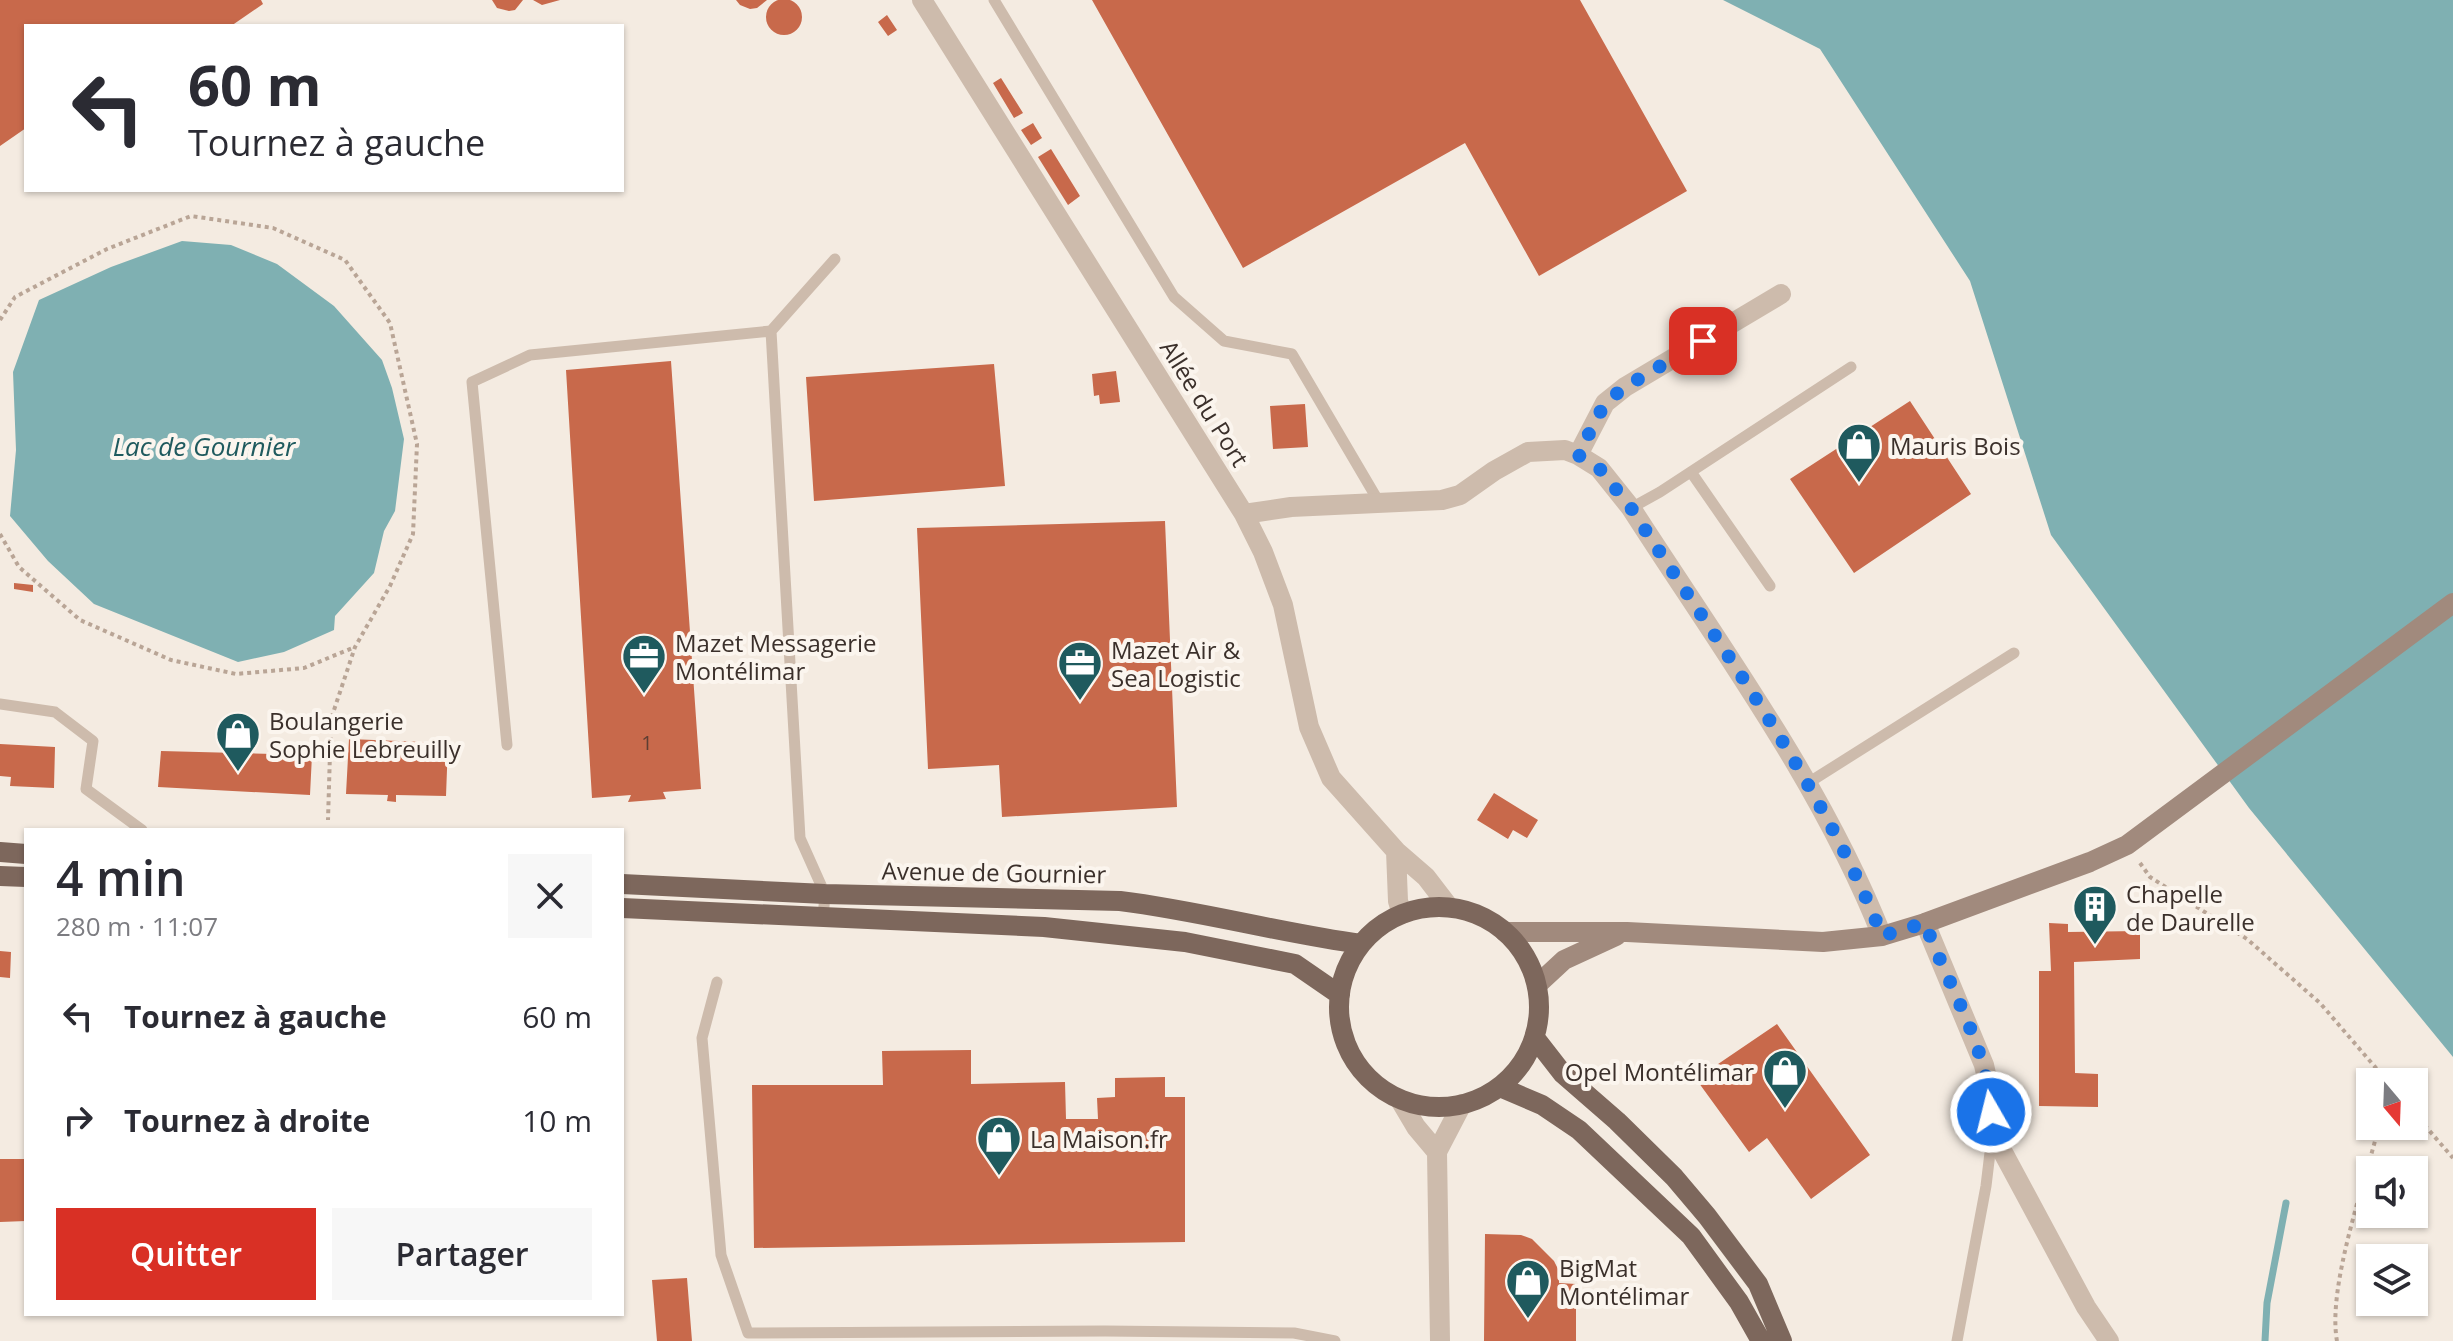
<!DOCTYPE html>
<html lang="fr">
<head>
<meta charset="utf-8">
<style>
	:root { --surface:#fff; --page:#f7f7f7; --text:#2b2b33; --muted:#7c7c81; --accent:#d93025 }
	body { margin:0; font-family:"Open Sans",sans-serif; background:var(--page); color:var(--text); height:100vh; display:flex; flex-direction:column; font-size:30px; white-space:nowrap }
	* { box-sizing:border-box; margin:0 }
	p { font-size:26px; color:var(--muted) }
	.icon { flex:none; width:44px; height:44px; fill:none; stroke:currentColor; stroke-width:2; stroke-linecap:round; stroke-linejoin:round }
	.map { position:relative; flex:1; overflow:hidden }
	.side { position:absolute; left:24px; top:828px; width:600px; height:488px; display:flex; flex-direction:column; background:var(--surface); border-radius:0px; box-shadow:0 2px 6px #0004 }
	.side>* { flex:none }
	.banner { position:absolute; left:24px; top:24px; width:600px; height:168px; border-radius:0px; box-shadow:0 2px 6px #0004; background:#fff; color:var(--text); overflow:hidden }
	.needle { width:52px; rotate:161deg }
	.tools { position:absolute; left:2356px; top:1068px; display:grid; gap:16px }
	.tools a { display:grid; place-items:center; width:72px; height:72px; border-radius:0px; background:var(--surface); box-shadow:0 2px 6px #0004; font-size:40px }
	.pin { position:absolute; display:grid; place-items:center; width:68px; height:68px; color:#fff; margin:-34px; border-radius:16px; box-shadow:0 4px 12px #0006 }
	.me { position:absolute; width:88px; margin:-44px; rotate:352deg; stroke-linejoin:round; filter:drop-shadow(0 0 6px #0008) }
	.turn { display:flex; align-items:center; gap:28px; height:168px; padding:0 32px; font-size:36px }
	.turn .icon { width:104px; height:104px; stroke-width:2.5 }
	.turn b { display:block; font-size:56px; line-height:68px }
	.round { display:grid; place-items:center; flex:none; width:84px; height:84px; border-radius:0px; background:var(--page) }
	.head { display:flex; align-items:center; justify-content:space-between; height:136px; padding:0 32px }
	h1 { font-size:48px; font-weight:600; line-height:60px }
	.action { display:flex; gap:16px; margin-top:auto; padding:16px 32px }
	.action a { flex:1; height:92px; border-radius:0px; background:var(--accent); color:#fff; font-size:32px; font-weight:600; line-height:92px; text-align:center }
	.action a+a { background:var(--page); color:var(--text) }
	ul { padding:0; list-style:none }
	li { display:flex; align-items:center; gap:24px; height:104px; padding:0 32px }
	li div { flex:1 }
	li b { display:block; font-size:30px }
	li em { font-style:normal }
	.map>svg:first-child { display:block }
	.water { fill:#7fb0b2 }
	.lines { fill:none; stroke-linecap:round; stroke-linejoin:round }
	.stream { stroke:#7fb0b2; stroke-width:7 }
	.building { fill:#c8694b }
	.path { stroke:#b9a596; stroke-width:4; stroke-dasharray:4 4; stroke-linecap:butt }
	.lane { stroke:#cdbbac; stroke-width:11 }
	.street { stroke:#cdbbac; stroke-width:20 }
	.secondary { stroke:#a18a7d; stroke-width:20 }
	.primary { stroke:#7d675c; stroke-width:20 }
	.route { stroke:#1a73e8; stroke-width:14; stroke-dasharray:0 25.2 }
	.labels { text-anchor:middle; dominant-baseline:central; stroke-width:8; stroke-linejoin:round; paint-order:stroke }
	.number-label { font-size:20px; fill:#5e3e33 }
	.street-label { font-size:24px; fill:#3b302b; stroke:#fbf5ee }
	.poi-label { font-size:24px; fill:#3b302b; stroke:#fbf5ee; text-anchor:start }
	.water-label { font-size:26px; font-style:italic; fill:#1f5a5e; stroke:#fbf5ee }
</style>
</head>
<body>
<div class="map">
<svg width="2453" height="1341" viewBox="0 0 2453 1341">
	<rect width="100%" height="100%" fill="#f4ebe1"/>
	<!-- water -->
	<path class="water" d="M1723 0H2453V1057L2249 808 2051 535 1970 281 1820 49Z
		M182 241 231 245 277 264 334 306 382 360 392 388 404 439 395 511 384 531 374 573 335 616 334 630 284 652 238 662 94 604 48 561 10 516 16 450 13 372 39 300 111 267Z"/>
	<g class="lines">
		<!-- stream -->
		<path class="stream" d="M2265 1341 2267 1303 2286 1203"/>
	</g>
	<!-- building -->
	<path class="building" d="M766 17a18 18 0 1 1 36 0a18 18 0 1 1-36 0Z
		M0 0H261L263 4 231 26H26V128L0 146Z
		M492 0H523L515 10 509 11 497 8Z
		M533 0H560L542 5Z
		M736 0H767L757 8 750 9 740 5Z
		M1092 0H1580L1687 191 1539 276 1465 143 1243 268Z
		M887 15 897 30 888 36 878 22Z
		M1001 78 1023 113 1014 118 993 83Z
		M1033 123 1042 138 1031 145 1021 130Z
		M1051 149 1080 196 1068 205 1038 157Z
		M671 361 701 789 663 792 666 799 628 802 631 795 592 798 566 370Z
		M994 364 1005 486 814 501 806 377Z
		M1116 371 1120 402 1100 404 1099 395 1094 396 1092 374Z
		M1910 401 1971 494 1854 573 1790 479Z
		M1305 404 1308 447 1273 449 1270 406Z
		M1165 521 1177 807 1002 817 999 765 928 769 917 528Z
		M14 583 33 585V592L14 589Z
		M349 739 448 743 446 796 396 795V802L387 801 388 795 346 794Z
		M0 744 55 747 54 788 10 786 11 777 0 776Z
		M161 751 312 755 310 795 158 787Z
		M1494 793 1538 820 1527 838 1513 830 1508 839 1477 820Z
		M2049 923 2068 924V932L2140 931V959L2074 962 2075 1073 2098 1074V1107L2039 1106V971H2051Z
		M0 951 11 952 10 978 0 977Z
		M1777 1024 1870 1155 1811 1199 1767 1138 1749 1152 1696 1079Z
		M971 1050V1084L1065 1082 1066 1119H1098L1097 1098 1115 1097V1078L1165 1077V1097H1185V1242L754 1248 752 1085H883L882 1051Z
		M0 1159H26V1221L0 1222Z
		M1485 1234 1521 1235 1532 1239 1554 1261 1559 1271V1283L1576 1284V1341H1484Z
		M687 1278 692 1341H657L652 1280Z"/>
	<g class="lines">
		<!-- path -->
		<path class="path" d="M0 320 15 297 107 249 191 216 273 228 345 260 390 323 417 444 413 534 390 586 355 647 331 719 328 820
			M0 534 19 567 80 620 171 660 236 674 304 668 355 647
			M2140 863 2150 877 2247 939 2320 1003 2388 1082
			M2414 1113 2453 1158
			M2337 1341C2327 1287 2365 1182 2379 1126"/>
		<!-- lane -->
		<path class="lane" d="M994 0 1174 297 1224 341 1292 354 1379 502
			M771 331 835 259
			M1691 472 1770 586
			M1631 508 1660 492 1851 367
			M0 704 55 712 93 741 86 789 142 830
			M507 745 472 382 530 355 771 331 800 838 825 894 823 918
			M1808 783 2014 653
			M717 982 702 1038 721 1255 748 1333 1105 1331 1294 1333 1335 1341
			M1957 1341 1986 1186 1992 1136"/>
		<!-- street -->
		<path class="street" d="M922 0 1244 514 1263 552 1283 605 1309 727 1331 778 1396 851
			M1578 455 1605 403 1625 387 1781 294
			M1244 514 1291 507 1442 500 1460 495 1494 471 1528 452 1565 450 1578 455 1599 468 1631 508C1719 645 1822 784 1882 936
			M1402 914 1398 901 1396 851 1426 877 1449 907
			M1925 923 1984 1065 1990 1092 1992 1132 2086 1307 2109 1341
			M1400 1100 1416 1127 1437 1152
			M1440 1341 1437 1152 1462 1104"/>
		<!-- secondary -->
		<path class="secondary" d="M1505 932H1627L1823 942 1882 936 1925 923 2090 862 2127 845 2453 603
			M1537 985 1564 960 1616 936"/>
		<!-- primary -->
		<path class="primary" d="M0 852 26 854
			M0 876 26 877
			M622 884 825 894 1120 901C1201 911 1280 933 1361 944
			M1339 1007a100 100 0 1 1 200 0a100 100 0 1 1-200 0Z
			M622 908 1044 927 1185 942 1295 964 1340 995
			M1535 1038 1563 1074 1617 1121 1674 1177 1707 1216 1758 1284 1782 1341
			M1500 1087 1542 1105 1579 1130 1691 1236 1739 1302 1761 1341"/>
	</g>
	<g class="lines">
		<!-- route -->
		<path class="route" d="M1703 341 1625 387 1605 403 1578 455 1599 468 1631 508C1719 645 1822 784 1882 936L1925 923C1947 983 1988 1048 1991 1112"/>
	</g>
	<!-- icons -->
	<defs>
		<g id="shop-pin" transform="scale(2.3)"><path d="M0 17L-7.5 6A9.5 9.5 0 1 1 7.5 6Z" fill="#1f5a5e" stroke="#fbf5ee"/><path d="M-5-2.5h2.3a2.7 3.5 0 0 1 5.4 0H5L5.5 6h-11ZM-1.5-2.5h3a1.5 2.3 0 0 0-3 0Z" fill="#fff"/></g>
		<g id="office-pin" transform="scale(2.3)"><path d="M0 17L-7.5 6A9.5 9.5 0 1 1 7.5 6Z" fill="#1f5a5e" stroke="#fbf5ee"/><path d="M-6-3h4V-5.5h4V-3h4V5H-6ZM-1-4.5V-3h2v-1.5ZM-6 0V1H6V0Z" fill="#fff"/></g>
		<g id="building-pin" transform="scale(2.3)"><path d="M0 17L-7.5 6A9.5 9.5 0 1 1 7.5 6Z" fill="#1f5a5e" stroke="#fbf5ee"/><path d="M-4-6H4V6H1V3H-1V6H-4ZM-2.5-4.3h1.7v1.8h-1.7ZM.8-4.3h1.7v1.8H.8ZM-2.5-1h1.7V.8h-1.7ZM.8-1h1.7V.8H.8Z" fill="#fff"/></g>
	</defs>
	<g fill-rule="evenodd">
		<use href="#shop-pin" x="1859" y="445"/>
		<use href="#office-pin" x="644" y="656"/>
		<use href="#office-pin" x="1080" y="663"/>
		<use href="#shop-pin" x="238" y="734"/>
		<use href="#building-pin" x="2095" y="907"/>
		<use href="#shop-pin" x="1785" y="1071"/>
		<use href="#shop-pin" x="999" y="1138"/>
		<use href="#shop-pin" x="1528" y="1281"/>
	</g>
	<g class="labels">
		<!-- number labels -->
		<g class="number-label">
			<text x="647" y="742">1</text>
		</g>
		<!-- street labels -->
		<g class="street-label">
			<text transform="translate(1205 403) rotate(58)">Allée du Port</text>
			<text transform="translate(994 872) rotate(1)">Avenue de Gournier</text>
		</g>
		<!-- poi labels -->
		<g class="poi-label">
			<text x="1890" y="445">Mauris Bois</text>
			<text x="675" y="642">Mazet Messagerie<tspan x="675" dy="28">Montélimar</tspan></text>
			<text x="1111" y="649">Mazet Air &amp;<tspan x="1111" dy="28">Sea Logistic</tspan></text>
			<text x="269" y="720">Boulangerie<tspan x="269" dy="28">Sophie Lebreuilly</tspan></text>
			<text x="2126" y="893">Chapelle<tspan x="2126" dy="28">de Daurelle</tspan></text>
			<text x="1754" y="1071" text-anchor="end">Opel Montélimar</text>
			<text x="1030" y="1138">La Maison.fr</text>
			<text x="1559" y="1267">BigMat<tspan x="1559" dy="28">Montélimar</tspan></text>
		</g>
		<!-- water labels -->
		<g class="water-label">
			<text x="204" y="446">Lac de Gournier</text>
		</g>
	</g>
</svg>
<div class="tools">
<a><svg class="needle" viewBox="-14 -14 28 28"><path d="M0-13l5 13h-10z" fill="#e53935"/><path d="M0 13l5-13h-10z" fill="#7c7c81"/></svg></a>
<a><svg class="icon" aria-label="sound" viewBox="0 0 24 24"><path d="M4 9h4l5-4v14l-5-4H4zM17 9q2 3 0 6"/></svg></a>
<a><svg class="icon" aria-label="layers" viewBox="0 0 24 24"><path d="M12 4l9 5-9 5-9-5zM3 14l9 5 9-5"/></svg></a>
</div>
<div class="pin" style="left:1703px;top:341px;background:#d93025"><svg class="icon" aria-label="arrive" viewBox="0 0 24 24"><path d="M6 21V4h12l-3 4 3 4H6"/></svg></div>
<svg class="me" style="left:1991px;top:1112px" viewBox="-20 -20 40 40"><circle r="17" fill="#1a73e8" stroke="#fff" stroke-width="3"/><path d="M0-11L8 9 0 5-8 9z" fill="#fff"/></svg>
<div class="banner">
<div class="turn"><svg class="icon" aria-label="left" viewBox="0 0 24 24"><path d="M17 20v-9H6M10 6l-5 5 5 5"/></svg><div><b>60 m</b>Tournez à gauche</div></div>
</div>
<section class="side">
<div class="head"><div><h1>4 min</h1><p>280 m · 11:07</p></div><a class="round"><svg class="icon" aria-label="close" viewBox="0 0 24 24"><path d="M6 6l12 12M18 6L6 18"/></svg></a></div>
<ul>
<li><svg class="icon" aria-label="left" viewBox="0 0 24 24"><path d="M17 20v-9H6M10 6l-5 5 5 5"/></svg><div><b>Tournez à gauche</b></div><em>60 m</em></li>
<li><svg class="icon" aria-label="right" viewBox="0 0 24 24"><path d="M7 20v-9h11M14 6l5 5-5 5"/></svg><div><b>Tournez à droite</b></div><em>10 m</em></li>
</ul>
<div class="action"><a>Quitter</a><a>Partager</a></div>
</section>
</div>
</body>
</html>
